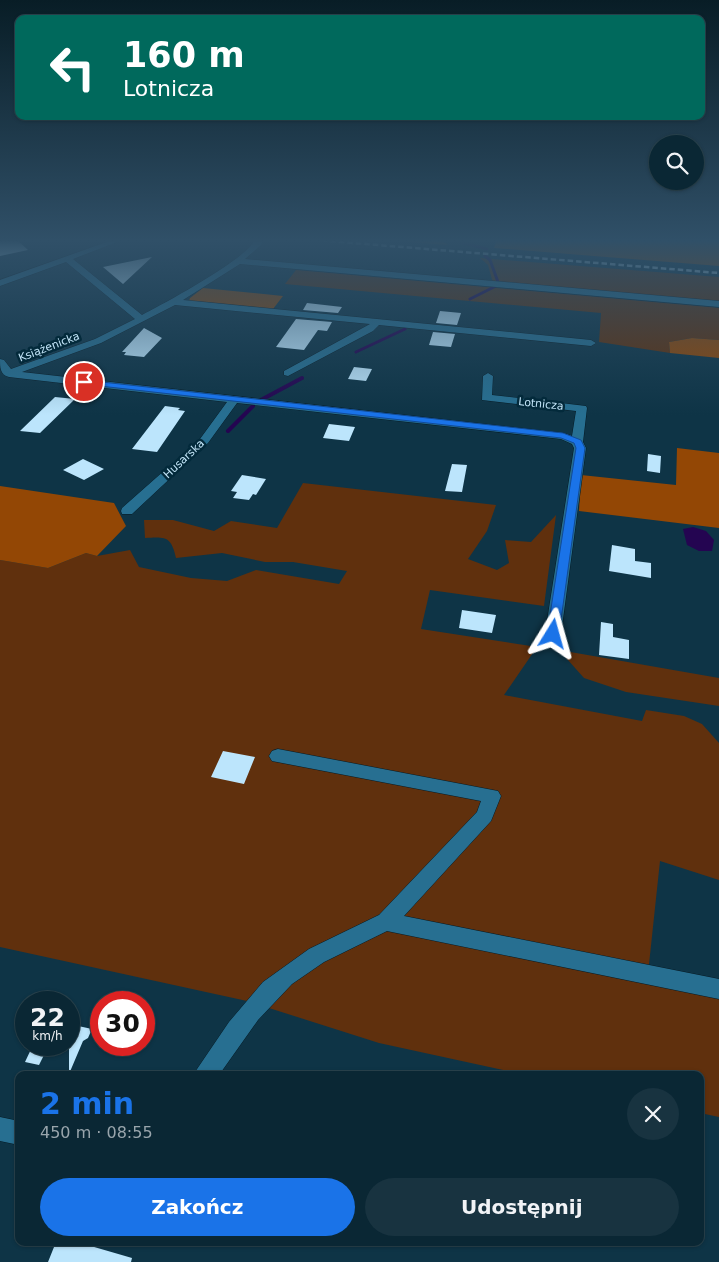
<!DOCTYPE html>
<html lang="pl">
<head>
<meta charset="utf-8">
<style>
	:root { --surface:#0a2734; --page:#183340; --text:#f1f3f6; --muted:#99a5ac; --line:#2a444f; --accent:#1a73e8 }
	body { margin:0; font-family:"DejaVu Sans",sans-serif; background:var(--page); color:var(--text); height:100vh; display:flex; flex-direction:column; font-size:19px; white-space:nowrap }
	* { box-sizing:border-box; margin:0 }
	p { font-size:16px; color:var(--muted) }
	.icon { flex:none; width:28px; height:28px; fill:none; stroke:currentColor; stroke-width:2; stroke-linecap:round; stroke-linejoin:round }
	.map { position:relative; flex:1; overflow:hidden }
	.drawer { position:absolute; left:15px; top:1071px; width:689px; height:175px; display:flex; flex-direction:column; background:var(--surface); border-radius:10px; box-shadow:0 1px 4px #0004,0 0 0 1px var(--line) }
	.drawer>* { flex:none }
	.guide { position:absolute; left:15px; top:15px; width:690px; height:105px; border-radius:10px; box-shadow:0 1px 4px #0004,0 0 0 1px var(--line); background:#00695c; color:#fff; overflow:hidden }
	.fabs { position:absolute; left:649px; top:135px; display:grid; gap:10px }
	.fabs a { display:grid; place-items:center; width:55px; height:55px; border-radius:50%; background:var(--surface); box-shadow:0 1px 4px #0004,0 0 0 1px var(--line); font-size:25px }
	.speed { position:absolute; left:15px; top:991px; display:flex; gap:10px; font-size:25px; font-weight:700; text-align:center }
	.speed>* { display:grid; place-content:center; width:65px; height:65px; border-radius:50%; background:var(--surface); box-shadow:0 1px 4px #0004,0 0 0 1px var(--line); line-height:1 }
	.speed small { font-size:12px; font-weight:400 }
	.speed .limit { border:8px solid #d22; background:#fff; color:#111 }
	.pin { position:absolute; display:grid; place-items:center; width:42px; height:42px; color:#fff; margin:-21px; border:2px solid #fff; border-radius:50%; box-shadow:0 1px 5px #0007 }
	.me { position:absolute; width:55px; margin:-28px; rotate:8deg; stroke-linejoin:round; filter:drop-shadow(0 0 4px #0008) }
	.turn { display:flex; align-items:center; gap:18px; height:105px; padding:0 25px; font-size:22px }
	.turn .icon { width:65px; height:65px; stroke-width:2.5 }
	.turn b { display:block; font-size:35px; line-height:42px }
	.round { display:grid; place-items:center; flex:none; width:52px; height:52px; border-radius:26px; background:var(--page) }
	.summary { display:flex; align-items:center; justify-content:space-between; height:85px; padding:0 25px }
	h1 { font-size:30px; font-weight:600; line-height:38px; color:var(--accent) }
	.action { display:flex; gap:10px; margin-top:auto; padding:10px 25px }
	.action a { flex:1; height:58px; border-radius:30px; background:var(--accent); color:#fff; font-size:20px; font-weight:600; line-height:58px; text-align:center }
	.action a+a { background:var(--page); color:var(--text) }
	.map>svg:first-child { display:block }
	.green { fill:#60300d }
	.forest { fill:#934705 }
	.water { fill:#240551 }
	.lines { fill:none; stroke-linecap:round; stroke-linejoin:round }
	.stream-far1 { stroke:#240551; stroke-width:3 }
	.stream { stroke:#240551; stroke-width:4 }
	.building { fill:#bce5fc }
	.minor-casing { stroke:#051b25; stroke-width:1 }
	.minor { fill:#276f91; fill-rule:evenodd }
	.rail { stroke:#a9cbde; stroke-width:2.5; stroke-dasharray:5.5 3; stroke-linecap:butt }
	.route { fill:#1a73e8; stroke:#114b97 }
	.labels { text-anchor:middle; dominant-baseline:central; stroke-width:5; stroke-linejoin:round; paint-order:stroke }
	.far-street-label { font-size:11px; fill:#c3e5f8; stroke:#032a3b }
</style>
</head>
<body>
<div class="map">
<svg width="719" height="1262" viewBox="0 0 719 1262">
	<rect width="100%" height="100%" fill="#0e3446"/>
	<!-- green -->
	<path class="green" d="M480 258 719 277V302L493 283 488 265Z
		M296 270 719 308V340L692 338 669 342 670 353 599 342 601 313 285 284Z
		M303 483 496 505 487 531 468 559 497 570 509 563 505 540 531 542 556 515 544 606 430 590 421 629 537 647 504 695 642 721 646 710 684 716 702 724 719 743V880L660 861 647 983 719 999V1117L700 1113V1075H526L379 1043 247 1001 0 947V560L48 568 86 553 97 556 130 550 139 567 191 578 227 581 256 570 339 584 347 571 293 562H265L222 553 176 558C171 536 166 537 145 538L144 520H173L214 531 231 521 277 528Z
		M559 650 719 678V706L626 692 584 678Z"/>
	<!-- forest -->
	<path class="forest" d="M370 239H440L448 245Z
		M497 239H719V266L494 248Z
		M203 288 283 296 273 309 189 301 190 298Z
		M692 338 719 340V358L670 353 669 342Z
		M677 448 719 453V528L579 511 581 475 676 485Z
		M0 486 114 503 126 526 97 556 86 553 48 568 0 560Z"/>
	<!-- water -->
	<path class="water" d="M693 527 706 531 714 540 712 551H699L687 545 683 529Z"/>
	<g class="lines">
		<!-- stream-far1 -->
		<path class="stream-far1" d="M449 239 487 249
			M485 256 490 260 498 282
			M470 299 496 286
			M356 352 405 329"/>
		<!-- stream -->
		<path class="stream" d="M259 401 302 378
			M228 431 253 406"/>
	</g>
	<!-- building -->
	<path class="building" d="M0 239H16L28 250 0 256Z
		M152 257 123 284 103 267Z
		M307 303 342 307 338 313 303 310Z
		M440 311 461 313 457 325 436 323Z
		M296 319 332 322 327 331 318 330 304 350 276 347Z
		M144 328 162 338 144 357 124 355 126 352H122Z
		M433 332 455 334 451 347 429 345Z
		M354 367 372 369 366 381 348 379Z
		M55 397 75 399 40 433 20 431Z
		M165 406 180 408 178 410 185 411 157 452 132 449Z
		M329 424 355 427 349 441 323 438Z
		M648 454 661 456 660 473 647 471Z
		M83 459 104 469 84 480 63 470Z
		M452 464 467 465 462 492 445 491Z
		M242 475 266 479 256 495 253 494 249 500 233 498 237 492 231 491Z
		M612 545 635 549V561L651 563V578L609 571Z
		M462 610 496 615 492 633 459 628Z
		M601 622 613 624V637L629 640V659L599 655Z
		M223 751 255 757 244 784 211 777Z
		M69 1024 92 1029 88 1038 83 1041 69 1074Z
		M33 1045H49L39 1065 25 1062Z
		M56 1242H77L132 1258 131 1262H48Z"/>
	<g class="lines">
		<!-- minor casing -->
		<g class="minor-casing">
			<path id="minor" d="M115 239H125L73 259 142 315C163 304 249 258 255 239H263L261 245 245 259 719 301V307L240 264 183 300 591 340 596 343 591 346 379 325 373 331 288 376 284 375V371L370 324 175 305 101 343 22 372 563 433 572 436 576 411 482 400 483 376 488 373 493 376 492 395 586 406 587 408 583 442 586 448 561 634 553 639 545 634 574 448 572 444 561 439 237 403 208 443 132 514H122L121 511 122 508 200 439 227 402 9 377C0 375 0 367 0 359L4 360 11 369 95 339 135 319 66 262 0 286V280Z
				M278 749 498 791 501 796 491 821 404 916 719 979V999L387 931 324 962 292 984 258 1020 219 1075H193L229 1022 263 982 309 949 379 915 477 812 481 801 272 761 269 756 272 751Z
				M0 1117 19 1121V1145L0 1141Z"/>
		</g>
		<!-- minor -->
		<use href="#minor" class="minor"/>
		<!-- rail -->
		<path class="rail" d="M305 239 719 273"/>
	</g>
	<!-- sky -->
	<linearGradient id="sky" x2="0" y2="1"><stop stop-color="#081d26"/><stop offset="0.58" stop-color="#305068"/><stop offset="1" stop-color="#305068" stop-opacity="0"/></linearGradient>
	<rect width="719" height="415" fill="url(#sky)"/>
	<!-- route -->
	<path class="route" d="M84 380 563 433 581 440 585 448 559 634 553 638 547 634 576 448 574 443 561 438 82 384 81 382Z"/>
	<g class="labels">
		<!-- far-street labels -->
		<g class="far-street-label">
			<text transform="translate(49 347) rotate(-21)">Książenicka</text>
			<text transform="translate(541 404) rotate(6)">Lotnicza</text>
			<text transform="translate(184 459) rotate(-43)">Husarska</text>
		</g>
	</g>
</svg>
<div class="fabs">
<a><svg class="icon" aria-label="search" viewBox="0 0 24 24"><circle cx="10" cy="10" r="6"/><path d="M15 15l6 6"/></svg></a>
</div>
<div class="speed"><div>22<small>km/h</small></div><div class="limit">30</div></div>
<div class="pin" style="left:84px;top:382px;background:#d93025"><svg class="icon" aria-label="arrive" viewBox="0 0 24 24"><path d="M6 21V4h12l-3 4 3 4H6"/></svg></div>
<svg class="me" style="left:553px;top:634px" viewBox="-20 -20 40 40"><path d="M0-17L14 15 0 8-14 15z" fill="#1a73e8" stroke="#fff" stroke-width="4"/></svg>
<div class="guide">
<div class="turn"><svg class="icon" aria-label="left" viewBox="0 0 24 24"><path d="M17 20v-9H6M10 6l-5 5 5 5"/></svg><div><b>160 m</b>Lotnicza</div></div>
</div>
<section class="drawer">
<div class="summary"><div><h1>2 min</h1><p>450 m · 08:55</p></div><a class="round"><svg class="icon" aria-label="close" viewBox="0 0 24 24"><path d="M6 6l12 12M18 6L6 18"/></svg></a></div>
<div class="action"><a>Zakończ</a><a>Udostępnij</a></div>
</section>
</div>
</body>
</html>
